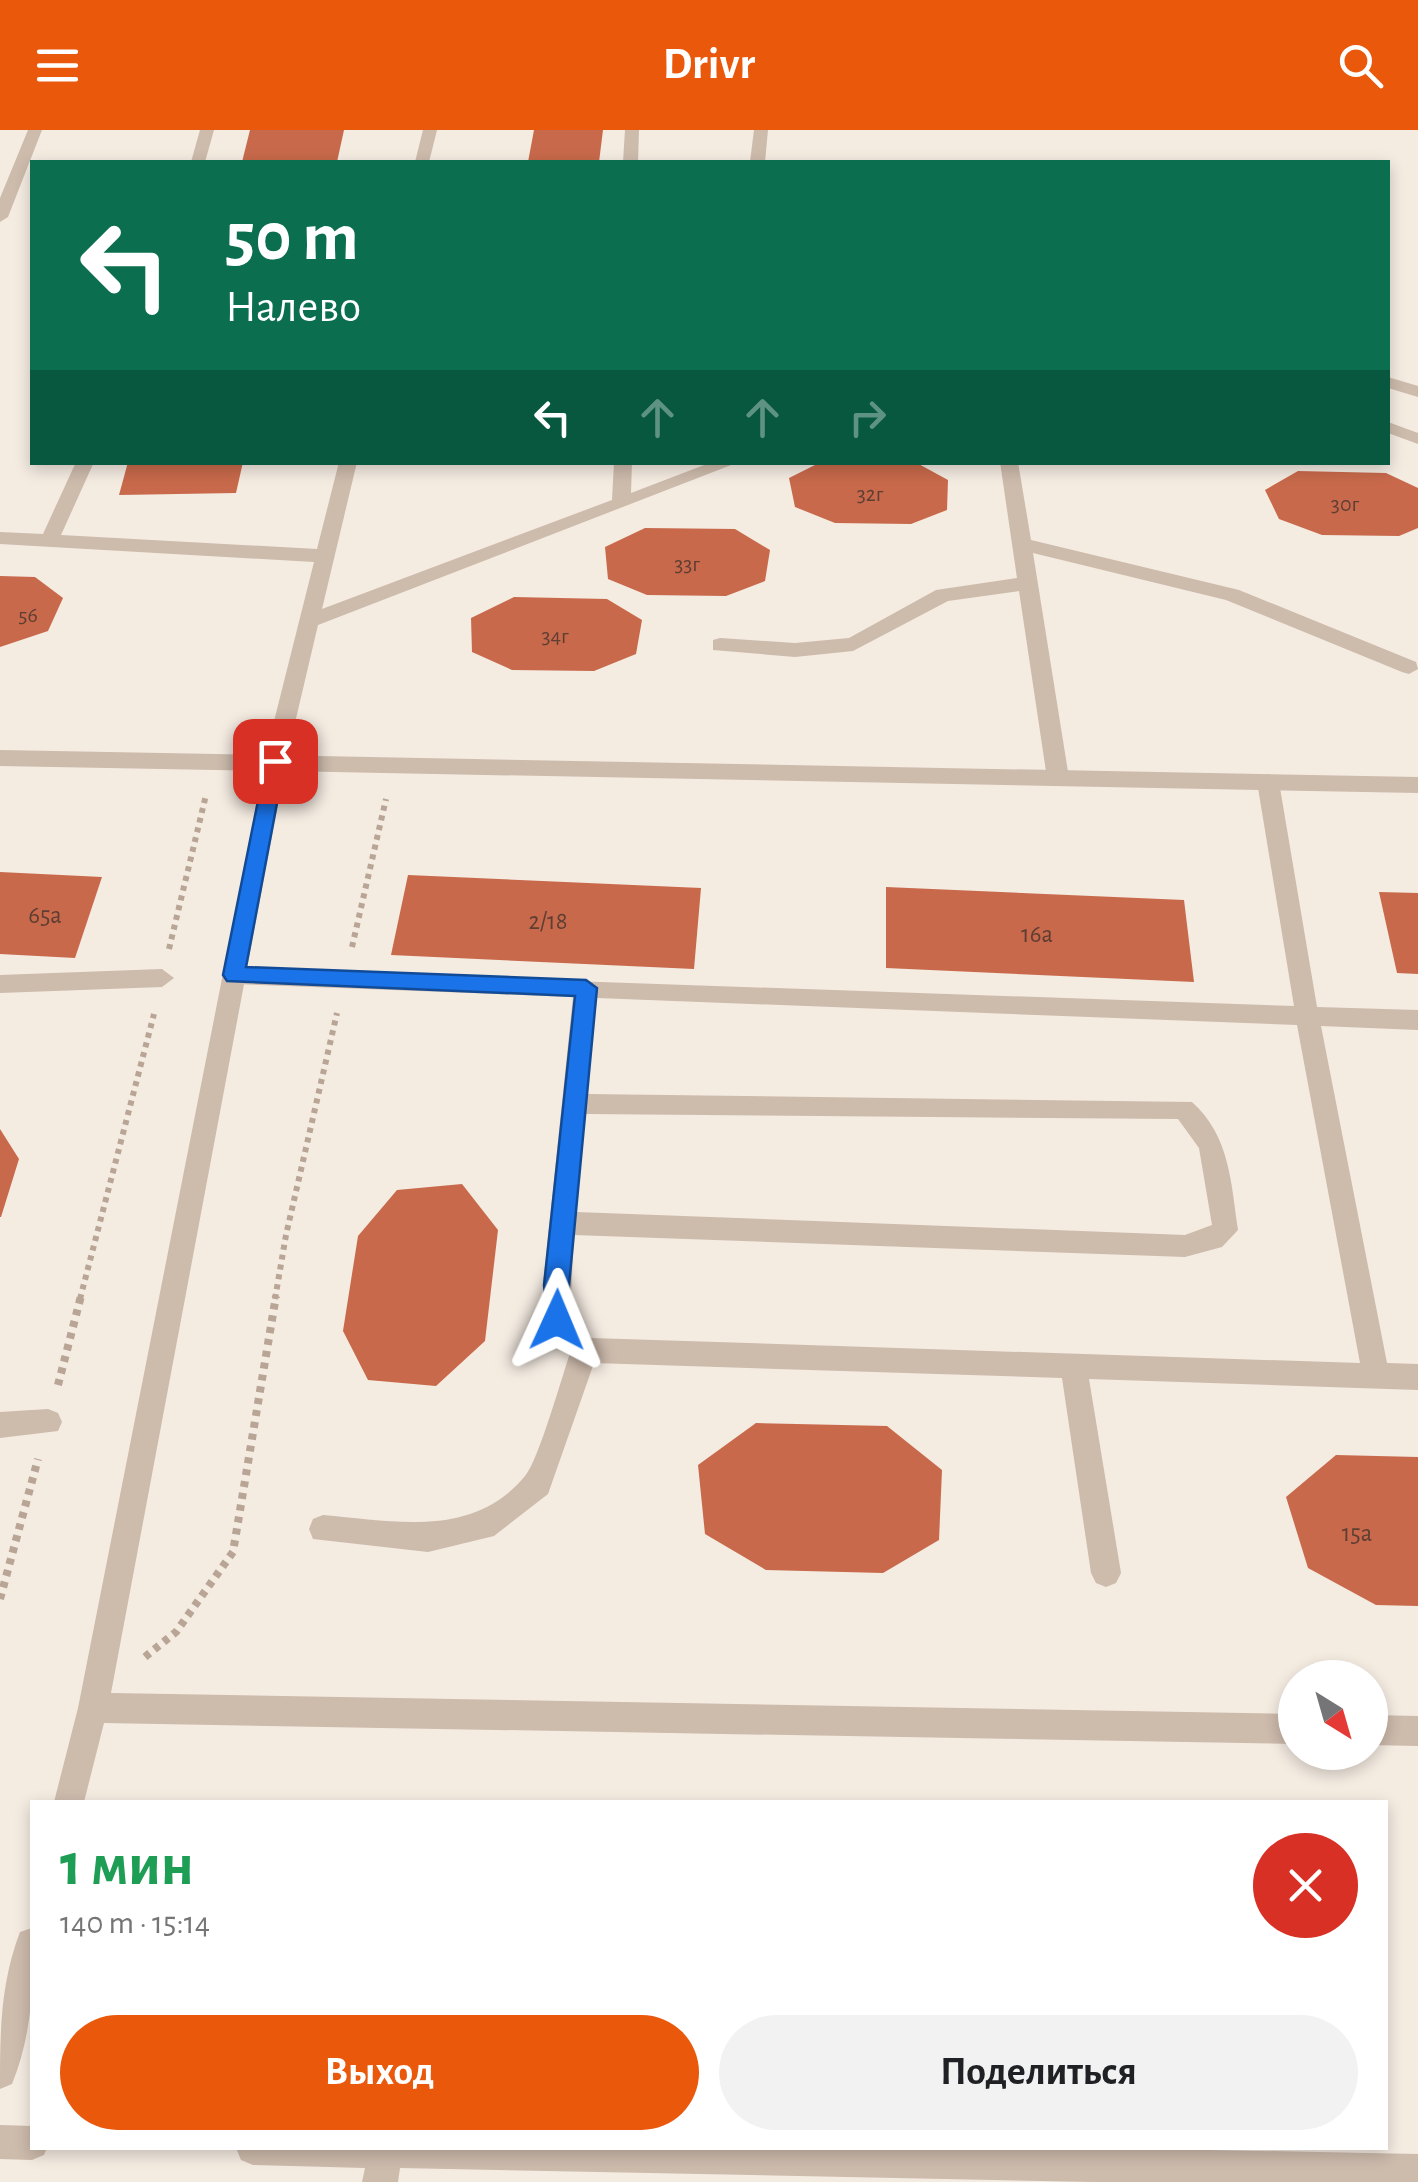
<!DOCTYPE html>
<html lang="ru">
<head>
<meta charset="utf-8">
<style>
	:root { --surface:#fff; --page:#f2f2f2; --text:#202124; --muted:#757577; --accent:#ea580c }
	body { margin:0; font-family:"Alegreya Sans",sans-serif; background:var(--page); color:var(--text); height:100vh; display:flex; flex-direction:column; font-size:38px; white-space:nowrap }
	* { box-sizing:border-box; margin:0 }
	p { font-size:32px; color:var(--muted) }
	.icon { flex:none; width:55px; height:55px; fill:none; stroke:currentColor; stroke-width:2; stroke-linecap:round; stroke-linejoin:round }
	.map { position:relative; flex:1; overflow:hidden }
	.panel { position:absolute; left:30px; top:1670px; width:1358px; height:350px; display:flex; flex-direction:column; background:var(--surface); border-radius:0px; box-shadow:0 5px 15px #0003 }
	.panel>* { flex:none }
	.top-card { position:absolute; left:30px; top:30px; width:1360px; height:305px; border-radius:0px; box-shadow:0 5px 15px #0003; background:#0b6e4f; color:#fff; overflow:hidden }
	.needle { width:65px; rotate:143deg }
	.fabs { position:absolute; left:1278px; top:1530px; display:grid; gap:20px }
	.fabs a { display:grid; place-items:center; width:110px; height:110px; border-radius:50%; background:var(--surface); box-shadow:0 5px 15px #0003; font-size:50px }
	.pin { position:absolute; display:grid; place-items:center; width:85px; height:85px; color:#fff; margin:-42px; border-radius:20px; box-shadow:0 5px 15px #0006 }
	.me { position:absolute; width:110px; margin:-55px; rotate:1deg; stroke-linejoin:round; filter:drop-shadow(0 0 8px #0008) }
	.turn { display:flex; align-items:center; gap:35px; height:210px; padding:0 30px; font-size:45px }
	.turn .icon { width:130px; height:130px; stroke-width:2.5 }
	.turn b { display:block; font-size:70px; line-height:85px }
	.lanes { display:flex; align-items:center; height:95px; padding:0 30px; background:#0003; justify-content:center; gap:50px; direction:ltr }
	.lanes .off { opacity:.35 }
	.round { display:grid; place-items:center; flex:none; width:105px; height:105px; border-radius:52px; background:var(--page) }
	.summary { display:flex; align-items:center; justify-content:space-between; height:170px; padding:0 30px }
	h1 { font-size:60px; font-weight:700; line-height:75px; color:#1e9e55 }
	.primary-button { display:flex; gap:20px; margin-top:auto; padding:20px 30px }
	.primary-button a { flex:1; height:115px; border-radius:60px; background:var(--accent); color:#fff; font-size:40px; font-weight:700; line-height:115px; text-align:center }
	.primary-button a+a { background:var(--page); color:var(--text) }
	header { display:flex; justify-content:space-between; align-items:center; height:130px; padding:0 30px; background:var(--accent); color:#fff; font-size:45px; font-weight:700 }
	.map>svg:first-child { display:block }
	.building { fill:#c8694b }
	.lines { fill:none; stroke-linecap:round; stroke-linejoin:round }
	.path-far1 { stroke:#b9a596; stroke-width:6; stroke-dasharray:5 5; stroke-linecap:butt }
	.path { stroke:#b9a596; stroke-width:8; stroke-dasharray:6 6; stroke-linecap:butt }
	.lane { fill:#cdbbac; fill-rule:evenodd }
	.street { fill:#cdbbac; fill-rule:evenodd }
	.route { fill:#1a73e8; stroke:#114b97; stroke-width:2.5 }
	.labels { text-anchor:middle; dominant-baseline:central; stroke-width:8; stroke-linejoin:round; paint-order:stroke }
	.far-number-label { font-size:22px; fill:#5e3e33 }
	.number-label { font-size:25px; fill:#5e3e33 }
</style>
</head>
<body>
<header><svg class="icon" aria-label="menu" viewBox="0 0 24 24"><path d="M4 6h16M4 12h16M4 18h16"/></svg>Drivr<svg class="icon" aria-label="search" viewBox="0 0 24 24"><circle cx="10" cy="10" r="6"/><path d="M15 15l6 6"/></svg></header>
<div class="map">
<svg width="1418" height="2052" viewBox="0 0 1418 2052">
	<rect width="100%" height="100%" fill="#f4ebe1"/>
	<!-- building -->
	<path class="building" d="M250 0H344L337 32H242Z
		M534 0H603L599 32H528Z
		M128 332H243L236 363 119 365Z
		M821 332H915L948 350 947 380 911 394 835 393 795 377 789 348Z
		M1298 341 1386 343 1418 358V398L1399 406 1322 405 1279 389 1265 360Z
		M645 398 735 399 770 420 765 451 726 466 647 465 608 449 605 417Z
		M0 446 35 447 63 468 48 501 0 517Z
		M514 467 607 469 642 490 636 524 594 541 512 540 472 522 471 488Z
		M0 742 102 747 75 828 0 824Z
		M408 745 701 758 694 839 391 825Z
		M886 757 1184 770 1194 852 886 838Z
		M1379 762 1418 763V844L1397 843Z
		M0 999 19 1029 1 1087H0Z
		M462 1054 498 1100 485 1211 436 1256 368 1250 343 1201 358 1106 397 1060Z
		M756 1293 887 1296 942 1340 939 1410 883 1443 766 1440 705 1404 698 1335Z
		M1336 1325 1418 1327V1476L1376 1475 1308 1438 1286 1367Z"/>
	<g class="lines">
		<!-- path-far1 -->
		<path class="path-far1" d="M352 817 386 669
			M169 819 206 665
			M80 1169 154 884
			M275 1169 286 1105 337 883"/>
		<!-- path -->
		<path class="path" d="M58 1255 81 1166
			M0 1469 38 1329
			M145 1527 176 1502 233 1422 276 1166"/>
		<!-- lane -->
		<path class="lane" d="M28 0H42L8 87 0 92V68Z
			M200 0H214L205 32H191Z
			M423 0H437L429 32H415Z
			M625 0H639L638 32H623Z
			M754 0H768L765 32H750Z
			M1388 247 1418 256V267L1388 258Z
			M1388 292 1418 303V314L1388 303Z
			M76 332H94L61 405 317 419 339 332H357L322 479 612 370 614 332H632L631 363 712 332H739L318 495 286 631 275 639 264 631 314 432 0 414V402L43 404Z
			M1000 332H1018L1031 410 1239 460 1416 532 1418 539 1409 544 1402 542 1226 470 1033 423 1069 648 1058 656 1047 648 1019 461 948 471 853 521 795 527 713 520V510L720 508 795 513 849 508 936 460 1017 448Z
			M1268 644 1279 652 1317 877 1418 880V900L1321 896 1387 1233 1418 1234V1260L1089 1249 1121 1443 1116 1453 1106 1457 1096 1453 1091 1443 1062 1248 594 1233 548 1364 494 1406 428 1422 313 1409 309 1399 313 1389 323 1385C394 1391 473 1409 525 1346 538 1332 562 1247 570 1223L544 1190 543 1155 573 867 234 854 226 851 222 845 226 839 1294 876 1257 652ZM597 868 1297 895 1360 1233 591 1208 570 1185 574 1105 1185 1127 1222 1117 1238 1100C1231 1053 1230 1006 1192 972L587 964ZM586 984 1178 989 1199 1018 1212 1095 1185 1105 576 1082Z
			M162 839 174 848 162 857 0 863V845Z
			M48 1279 58 1283 62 1292 58 1301 0 1308V1282Z"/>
		<!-- street -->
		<path class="street" d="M0 620 1418 647V663L284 641 111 1563 1295 1584V1614L104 1593 84 1672H54L78 1578 263 641 0 636Z
			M1370 1585 1418 1586V1616L1370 1615Z
			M32 1798C35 1850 32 1905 12 1954L0 1959C0 1905 0 1854 20 1802Z
			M0 1995 32 1996V2018H47L44 2025 32 2030 0 2029Z
			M236 2018H1111L1418 2024V2052H1092L400 2038 398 2052H362L365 2038 253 2035 241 2030Z"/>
	</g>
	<!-- route -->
	<path class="route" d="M275 624 285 631 246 837 586 850 597 858 565 1198 557 1201 548 1198 544 1155 575 866 227 851 223 845 266 631Z"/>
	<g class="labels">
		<!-- far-number labels -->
		<g class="far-number-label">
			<text x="870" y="364">32г</text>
			<text x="1345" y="374">30г</text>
			<text x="687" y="434">33г</text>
			<text x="28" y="485">56</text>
			<text x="555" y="506">34г</text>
		</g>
		<!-- number labels -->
		<g class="number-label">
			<text x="45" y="785">65а</text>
			<text x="548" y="791">2/18</text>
			<text x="1037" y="804">16а</text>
			<text x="1357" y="1403">15а</text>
		</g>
	</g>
</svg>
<div class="fabs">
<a><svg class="needle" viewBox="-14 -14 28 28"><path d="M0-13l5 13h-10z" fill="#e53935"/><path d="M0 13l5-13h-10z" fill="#757577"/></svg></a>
</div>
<div class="pin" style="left:275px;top:631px;background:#d93025"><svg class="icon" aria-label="arrive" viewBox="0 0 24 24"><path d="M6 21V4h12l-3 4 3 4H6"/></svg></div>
<svg class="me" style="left:557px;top:1190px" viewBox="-20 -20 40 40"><path d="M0-17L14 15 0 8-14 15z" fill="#1a73e8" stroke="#fff" stroke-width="4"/></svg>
<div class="top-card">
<div class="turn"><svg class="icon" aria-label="left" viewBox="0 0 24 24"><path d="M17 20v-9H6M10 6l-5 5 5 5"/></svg><div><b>50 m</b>Налево</div></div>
<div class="lanes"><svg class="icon" aria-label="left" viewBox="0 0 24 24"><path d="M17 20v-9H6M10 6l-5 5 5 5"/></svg><svg class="icon off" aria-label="ahead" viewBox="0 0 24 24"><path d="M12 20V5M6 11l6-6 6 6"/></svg><svg class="icon off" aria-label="ahead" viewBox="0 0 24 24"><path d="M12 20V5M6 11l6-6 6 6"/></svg><svg class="icon off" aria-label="right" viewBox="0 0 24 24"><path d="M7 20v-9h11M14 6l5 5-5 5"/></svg></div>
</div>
<section class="panel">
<div class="summary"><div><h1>1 мин</h1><p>140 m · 15:14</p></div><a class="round" style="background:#d93025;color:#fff"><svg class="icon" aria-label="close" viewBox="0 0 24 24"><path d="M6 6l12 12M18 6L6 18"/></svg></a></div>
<div class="primary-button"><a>Выход</a><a>Поделиться</a></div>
</section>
</div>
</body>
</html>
